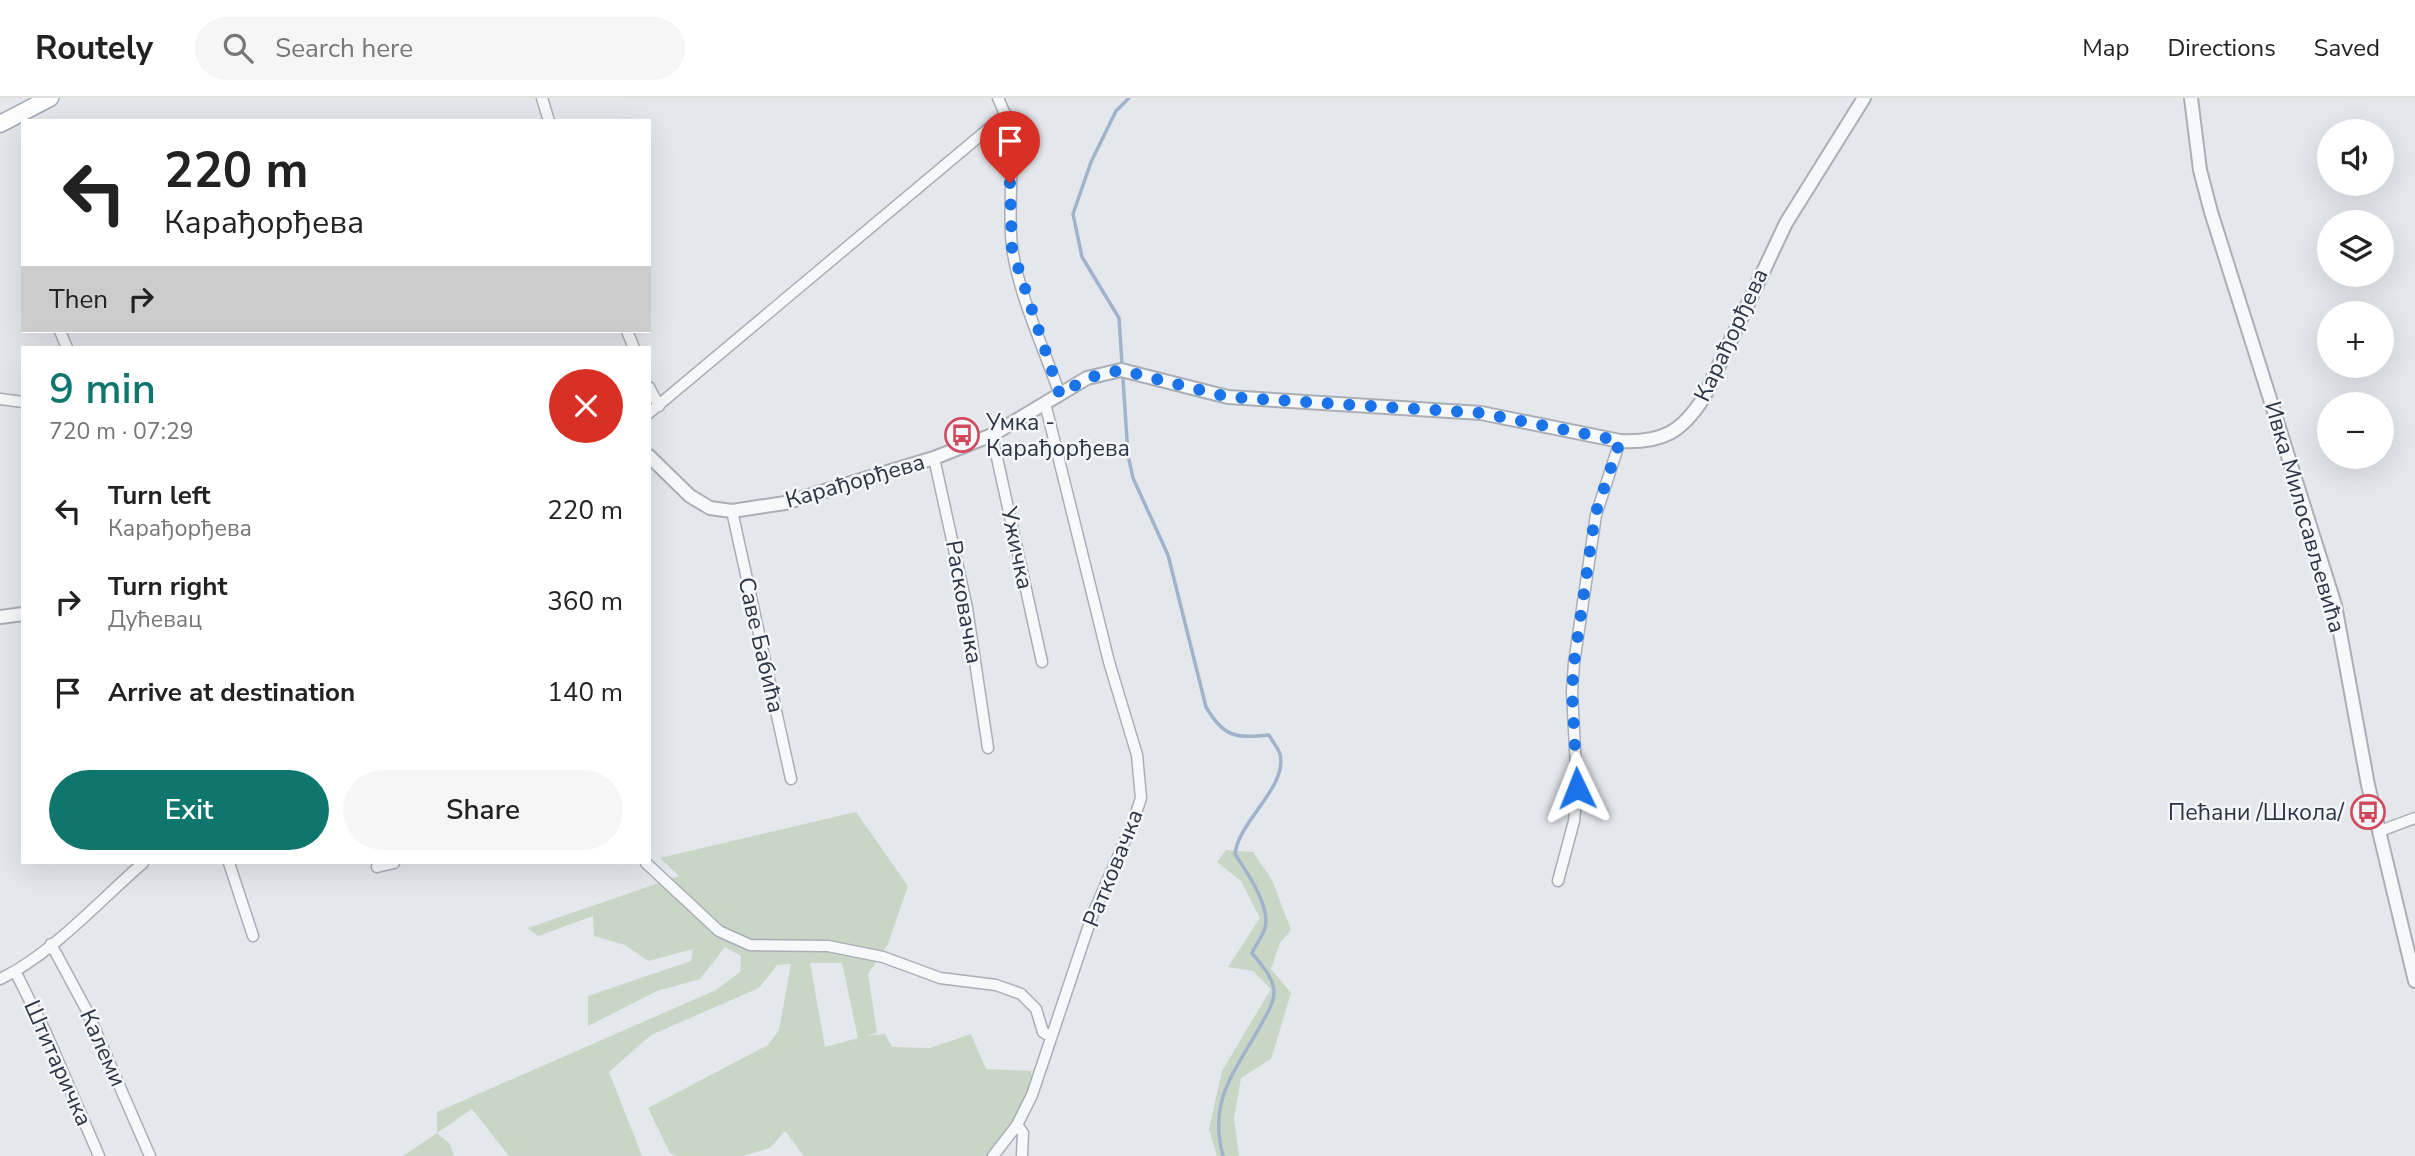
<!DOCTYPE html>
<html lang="en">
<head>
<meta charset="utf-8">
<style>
	:root { --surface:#fff; --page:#f6f6f6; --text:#222; --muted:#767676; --line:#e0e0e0; --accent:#0f766e }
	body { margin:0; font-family:"Nunito Sans",sans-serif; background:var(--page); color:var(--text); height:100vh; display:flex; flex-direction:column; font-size:26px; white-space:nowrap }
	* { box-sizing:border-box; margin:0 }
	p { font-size:23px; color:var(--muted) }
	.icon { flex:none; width:38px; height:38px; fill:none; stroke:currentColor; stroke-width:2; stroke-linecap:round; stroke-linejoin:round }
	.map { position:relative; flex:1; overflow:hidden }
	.sheet { position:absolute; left:21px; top:248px; width:630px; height:518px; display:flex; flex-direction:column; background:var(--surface); border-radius:0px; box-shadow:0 7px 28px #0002 }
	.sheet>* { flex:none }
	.guide { position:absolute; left:21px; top:21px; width:630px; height:214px; border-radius:0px; box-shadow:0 7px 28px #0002; background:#fff; color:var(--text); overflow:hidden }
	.buttons { position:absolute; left:2317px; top:21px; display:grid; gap:14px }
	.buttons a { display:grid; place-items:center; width:77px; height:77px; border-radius:50%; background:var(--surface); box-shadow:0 7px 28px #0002; font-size:35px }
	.pin { position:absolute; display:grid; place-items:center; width:60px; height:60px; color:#fff; margin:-72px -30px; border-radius:50% 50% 50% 0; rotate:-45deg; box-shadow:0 0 7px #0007 }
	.pin .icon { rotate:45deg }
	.me { position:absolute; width:77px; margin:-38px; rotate:358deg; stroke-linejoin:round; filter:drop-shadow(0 0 5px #0008) }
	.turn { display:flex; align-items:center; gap:24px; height:147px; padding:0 28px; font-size:32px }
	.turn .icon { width:91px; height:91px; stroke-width:2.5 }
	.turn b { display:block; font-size:49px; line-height:60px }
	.then { display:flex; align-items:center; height:66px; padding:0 28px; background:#0003; gap:14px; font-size:26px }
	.round { display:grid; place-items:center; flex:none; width:74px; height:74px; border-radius:37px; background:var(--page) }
	.head { display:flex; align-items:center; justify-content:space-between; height:119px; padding:0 28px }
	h1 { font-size:42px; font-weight:600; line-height:52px; color:var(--accent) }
	.cta { display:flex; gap:14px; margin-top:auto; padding:14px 28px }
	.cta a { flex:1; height:80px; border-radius:42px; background:var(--accent); color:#fff; font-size:28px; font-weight:600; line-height:80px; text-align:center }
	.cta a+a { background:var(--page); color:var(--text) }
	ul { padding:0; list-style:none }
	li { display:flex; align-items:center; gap:21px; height:91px; padding:0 28px }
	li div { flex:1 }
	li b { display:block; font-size:26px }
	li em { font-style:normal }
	header { display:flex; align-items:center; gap:42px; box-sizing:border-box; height:98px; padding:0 35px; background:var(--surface); border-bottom:2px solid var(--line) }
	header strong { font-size:33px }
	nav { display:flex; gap:38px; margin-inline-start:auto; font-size:24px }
	.search { width:490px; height:63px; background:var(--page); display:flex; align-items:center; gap:18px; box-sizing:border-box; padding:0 24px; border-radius:38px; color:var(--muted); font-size:26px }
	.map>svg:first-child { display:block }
	.green { fill:#c9d6c5; fill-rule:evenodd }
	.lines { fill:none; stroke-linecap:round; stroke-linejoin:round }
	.stream { stroke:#9fb4cc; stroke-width:3.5 }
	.minor-casing { stroke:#a9aeb7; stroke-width:13 }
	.tertiary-casing { stroke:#a9aeb7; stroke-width:16 }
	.primary-casing { stroke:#a3abb8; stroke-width:19 }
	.minor { stroke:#f7f8fa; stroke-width:10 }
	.tertiary { stroke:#f7f8fa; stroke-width:12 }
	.primary { stroke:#fff; stroke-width:16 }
	.route { stroke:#1a73e8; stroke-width:12; stroke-dasharray:0 21.6 }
	.labels { text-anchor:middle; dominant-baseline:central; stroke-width:5; stroke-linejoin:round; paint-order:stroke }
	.street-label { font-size:23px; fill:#2b3445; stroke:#f4f6f9 }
	.poi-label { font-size:23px; fill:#2b3445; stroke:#f4f6f9; text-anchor:start }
</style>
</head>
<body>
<header>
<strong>Routely</strong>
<div class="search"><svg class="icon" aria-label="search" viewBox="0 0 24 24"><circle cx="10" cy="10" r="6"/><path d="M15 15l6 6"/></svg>Search here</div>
<nav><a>Map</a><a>Directions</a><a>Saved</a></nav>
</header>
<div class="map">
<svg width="2415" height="1058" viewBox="0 0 2415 1058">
	<rect width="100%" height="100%" fill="#e4e7ec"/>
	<!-- green -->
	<path class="green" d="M856 714 908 788 888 846 868 876 877 935 866 938 885 936 892 949 930 950 971 936 986 971 1031 973C1035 1000 1003 1036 989 1058H804L785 1033 770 1050 743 1058H676L670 1055 648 1010 768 947 779 932 791 866 777 867 759 890 651 937 609 974 642 1058H509L472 1011 437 1035 450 1046 454 1058H403L437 1035V1014L716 892 740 874 741 858 725 849 700 881 657 893 588 928V898L691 863 693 851 648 863 625 847 594 838 593 818 538 838 528 830 679 778 660 760ZM810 865H842L858 940 825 949Z
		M1226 752 1253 754 1272 782 1291 832 1280 845 1271 871 1291 895 1271 961 1241 980 1234 1020 1239 1058H1217L1209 1031 1222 973 1271 891 1253 873 1228 869 1260 820 1241 783 1217 764Z"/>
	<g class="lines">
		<!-- stream -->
		<path class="stream" d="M1129 0 1116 13 1091 64 1073 116 1082 159 1119 220 1128 357 1133 380 1168 457 1206 609C1224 640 1236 640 1269 637 1272 643 1278 650 1280 656 1288 689 1239 722 1235 756 1246 773 1271 808 1265 830 1263 838 1256 846 1252 855 1261 867 1272 877 1274 892 1275 902 1268 914 1263 923 1238 970 1207 1000 1223 1058"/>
		<!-- minor casing -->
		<g class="minor-casing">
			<path id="minor" d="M542 0 549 23
				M998 0C1021 45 1006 100 1012 148 1017 193 1045 253 1060 297
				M60 233 67 250
				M627 233 634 250
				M649 289 659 308
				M0 301 23 304
				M649 315 1006 16
				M992 337 1042 564
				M934 360 967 510 988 650
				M732 413 791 681
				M2380 733 2415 720
				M229 765 253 838
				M646 765 719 833 750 847 828 848 883 859 940 880 996 887 1021 896 1036 911 1043 934 1051 939
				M377 769 394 765
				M1558 783 1574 723 1577 690 1572 593 1574 565 1596 417 1620 343
				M51 846 86 911 150 1058
				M15 873 46 935 99 1058
				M0 881C51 857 100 802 143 765
				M1017 1027 1023 1035 1022 1058
				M993 1058 1017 1027 1032 997 1092 818 1133 724 1141 700 1137 657 1109 564 1045 305"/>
		</g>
		<!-- tertiary casing -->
		<g class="tertiary-casing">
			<path id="tertiary" d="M2191 0 2200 72 2211 114 2335 507 2368 687 2415 883
				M649 358 690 398 710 410 732 413 785 405 934 360 992 337 1087 280 1121 272 1228 299 1481 315 1620 343C1663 345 1682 334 1704 299L1786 125 1864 0
				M0 519 23 516"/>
		</g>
		<!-- primary casing -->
		<g class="primary-casing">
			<path id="primary" d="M0 26 50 0"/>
		</g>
		<!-- minor -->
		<use href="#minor" class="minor"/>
		<!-- tertiary -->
		<use href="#tertiary" class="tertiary"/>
		<!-- primary -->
		<use href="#primary" class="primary"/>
	</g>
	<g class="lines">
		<!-- route -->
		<path class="route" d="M1010 85 1012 151 1060 297 1087 280 1121 272 1228 299 1481 315 1620 343 1595 417 1574 565 1572 593 1577 690"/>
	</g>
	<!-- icons -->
	<defs>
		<g id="bus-ring" transform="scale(1.75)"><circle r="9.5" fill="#f4f6f9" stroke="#d1495b" stroke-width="1.5"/><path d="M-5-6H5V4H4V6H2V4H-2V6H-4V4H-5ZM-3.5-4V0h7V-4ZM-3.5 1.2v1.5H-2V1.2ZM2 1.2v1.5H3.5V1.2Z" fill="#d1495b"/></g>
	</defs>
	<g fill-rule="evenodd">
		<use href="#bus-ring" x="962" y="337"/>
		<use href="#bus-ring" x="2368" y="714"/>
	</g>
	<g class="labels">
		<!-- street labels -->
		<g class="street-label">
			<text transform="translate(1731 237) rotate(-65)">Карађорђева</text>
			<text transform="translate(855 383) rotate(-16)">Карађорђева</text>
			<text transform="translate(2305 419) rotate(74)">Ивка Милосављевића</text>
			<text transform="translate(1017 450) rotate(78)">Ужичка</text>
			<text transform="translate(964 504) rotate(80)">Расковачка</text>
			<text transform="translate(761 547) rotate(77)">Саве Бабића</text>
			<text transform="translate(1113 770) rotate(-68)">Ратковачка</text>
			<text transform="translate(103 950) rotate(66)">Калеми</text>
			<text transform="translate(58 965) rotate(66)">Штитаричка</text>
		</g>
		<!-- poi labels -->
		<g class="poi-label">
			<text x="986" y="324">Умка -<tspan x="986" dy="26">Карађорђева</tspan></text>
			<text x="2344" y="714" text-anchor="end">Пећани /Школа/</text>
		</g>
	</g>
</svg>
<div class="buttons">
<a><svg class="icon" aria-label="sound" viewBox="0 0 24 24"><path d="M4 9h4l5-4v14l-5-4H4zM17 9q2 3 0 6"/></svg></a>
<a><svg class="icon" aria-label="layers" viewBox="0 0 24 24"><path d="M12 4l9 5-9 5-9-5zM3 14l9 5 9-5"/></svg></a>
<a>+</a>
<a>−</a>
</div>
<div class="pin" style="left:1010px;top:85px;background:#d93025"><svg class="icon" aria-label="arrive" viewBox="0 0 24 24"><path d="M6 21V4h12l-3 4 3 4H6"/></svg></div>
<svg class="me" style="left:1577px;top:690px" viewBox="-20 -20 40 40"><path d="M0-17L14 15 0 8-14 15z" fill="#1a73e8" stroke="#fff" stroke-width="4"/></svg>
<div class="guide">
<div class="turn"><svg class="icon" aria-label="left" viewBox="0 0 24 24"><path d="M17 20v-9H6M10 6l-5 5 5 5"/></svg><div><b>220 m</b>Карађорђева</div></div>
<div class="then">Then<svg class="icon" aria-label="right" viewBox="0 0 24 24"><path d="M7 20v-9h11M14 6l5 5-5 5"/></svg></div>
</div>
<section class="sheet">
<div class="head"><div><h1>9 min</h1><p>720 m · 07:29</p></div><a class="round" style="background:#d93025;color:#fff"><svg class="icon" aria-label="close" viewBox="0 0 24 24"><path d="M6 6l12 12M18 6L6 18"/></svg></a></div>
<ul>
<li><svg class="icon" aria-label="left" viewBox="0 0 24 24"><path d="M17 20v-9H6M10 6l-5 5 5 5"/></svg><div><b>Turn left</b><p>Карађорђева</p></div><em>220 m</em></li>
<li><svg class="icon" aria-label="right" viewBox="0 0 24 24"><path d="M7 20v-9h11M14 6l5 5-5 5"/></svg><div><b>Turn right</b><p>Дућевац</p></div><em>360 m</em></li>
<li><svg class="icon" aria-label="arrive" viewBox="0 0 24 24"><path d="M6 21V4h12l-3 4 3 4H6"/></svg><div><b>Arrive at destination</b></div><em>140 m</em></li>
</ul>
<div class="cta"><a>Exit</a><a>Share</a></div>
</section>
</div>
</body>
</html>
